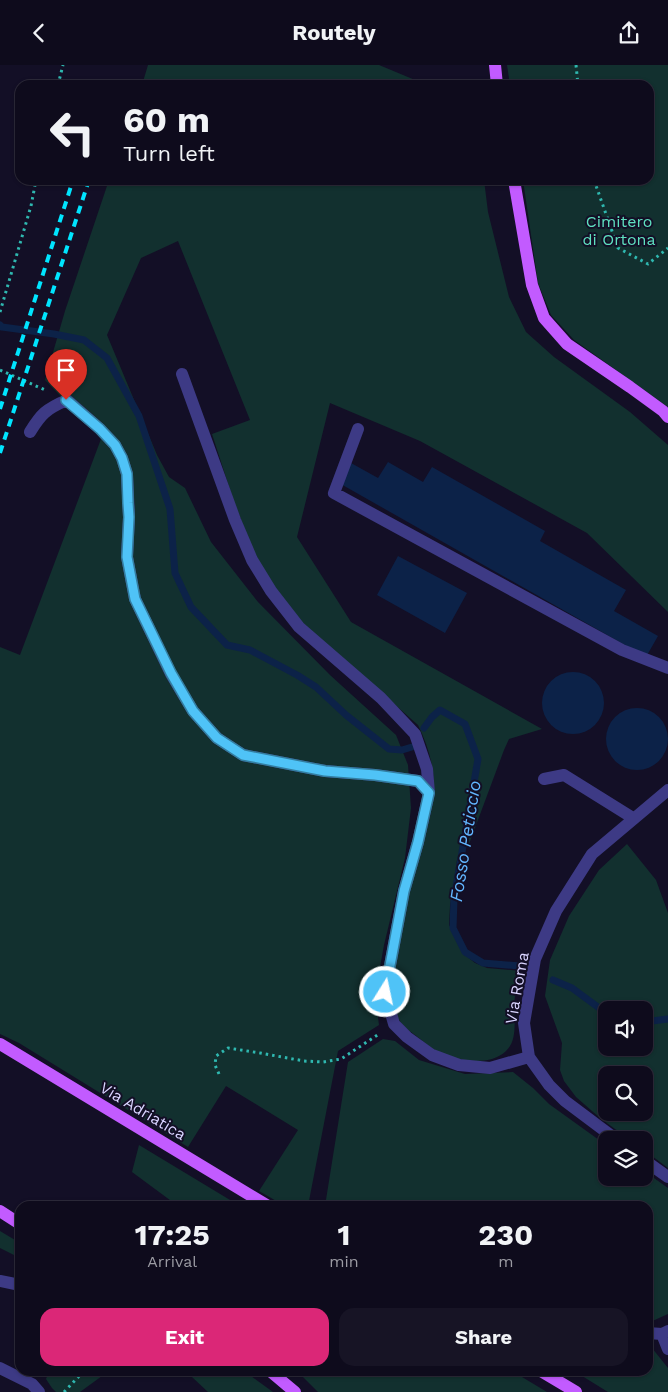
<!DOCTYPE html>
<html lang="en">
<head>
<meta charset="utf-8">
<style>
	:root { --surface:#0e0b1c; --page:#171425; --text:#f1f3f6; --muted:#9b9ba3; --line:#2e2b3b; --accent:#db2777 }
	body { margin:0; font-family:"Work Sans",sans-serif; background:var(--page); color:var(--text); height:100vh; display:flex; flex-direction:column; font-size:19px; white-space:nowrap }
	* { box-sizing:border-box; margin:0 }
	p { font-size:16px; color:var(--muted) }
	.icon { flex:none; width:28px; height:28px; fill:none; stroke:currentColor; stroke-width:2; stroke-linecap:round; stroke-linejoin:round }
	.map { position:relative; flex:1; overflow:hidden }
	.drawer { position:absolute; left:15px; top:1136px; width:638px; height:175px; display:flex; flex-direction:column; background:var(--surface); border-radius:15px; box-shadow:0 1px 4px #0004,0 0 0 1px var(--line) }
	.drawer>* { flex:none }
	.guide { position:absolute; left:15px; top:15px; width:639px; height:105px; border-radius:15px; box-shadow:0 1px 4px #0004,0 0 0 1px var(--line); background:#0e0b1c; color:var(--text); overflow:hidden }
	.controls { position:absolute; left:598px; top:936px; display:grid; gap:10px }
	.controls a { display:grid; place-items:center; width:55px; height:55px; border-radius:10px; background:var(--surface); box-shadow:0 1px 4px #0004,0 0 0 1px var(--line); font-size:25px }
	.pin { position:absolute; display:grid; place-items:center; width:42px; height:42px; color:#fff; margin:-51px -21px; border-radius:50% 50% 50% 0; rotate:-45deg; box-shadow:0 0 5px #0007 }
	.pin .icon { rotate:45deg }
	.me { position:absolute; width:55px; margin:-28px; rotate:10deg; stroke-linejoin:round; filter:drop-shadow(0 0 4px #0008) }
	.turn { display:flex; align-items:center; gap:18px; height:105px; padding:0 25px; font-size:22px }
	.turn .icon { width:65px; height:65px; stroke-width:2.5 }
	.turn b { display:block; font-size:35px; line-height:42px }
	.eta { display:flex; justify-content:space-evenly; align-items:center; height:85px; text-align:center }
	.eta b { font-size:30px; font-weight:700; line-height:35px }
	.button { display:flex; gap:10px; margin-top:auto; padding:10px 25px }
	.button a { flex:1; height:58px; border-radius:15px; background:var(--accent); color:#fff; font-size:20px; font-weight:700; line-height:58px; text-align:center }
	.button a+a { background:var(--page); color:var(--text) }
	header { display:flex; justify-content:space-between; align-items:center; height:65px; padding:0 25px; background:var(--surface); font-size:22px; font-weight:700 }
	.map>svg:first-child { display:block }
	.green { fill:#12302f; fill-rule:evenodd }
	.water { fill:#0c2248 }
	.lines { fill:none; stroke-linecap:round; stroke-linejoin:round }
	.stream { stroke:#0c2248; stroke-width:7 }
	.path { stroke:#2fb8b0; stroke-width:3; stroke-dasharray:2.5 4; stroke-linecap:butt }
	.minor { stroke:#3d3a85; stroke-width:12 }
	.major { stroke:#c25bff; stroke-width:12 }
	.rail { stroke:#00e5ff; stroke-width:4; stroke-dasharray:8 6; stroke-linecap:butt }
	.route-casing { stroke:#337fa1; stroke-width:12 }
	.route { stroke:#4fc3f7; stroke-width:9 }
	.labels { text-anchor:middle; dominant-baseline:central; stroke-width:4; stroke-linejoin:round; paint-order:stroke }
	.park-label { font-size:16px; fill:#5fe0c0; stroke:#130f26 }
	.street-label { font-size:16px; fill:#d9d4ff; stroke:#130f26 }
	.water-label { font-size:18px; font-style:italic; fill:#62b6ff; stroke:#130f26 }
</style>
</head>
<body>
<header><svg class="icon" aria-label="back" viewBox="0 0 24 24"><path d="M15 5l-7 7 7 7"/></svg>Routely<svg class="icon" aria-label="share" viewBox="0 0 24 24"><path d="M12 15V3M7 8l5-5 5 5M5 13v7h14v-7"/></svg></header>
<div class="map">
<svg width="668" height="1327" viewBox="0 0 668 1327">
	<rect width="100%" height="100%" fill="#130f26"/>
	<!-- green -->
	<path class="green" d="M148 0H379L415 15 473 16V20H142Z
		M507 0H668V342L574 275 551 250 538 218 523 115H649V20H510Z
		M109 115H484L488 147 509 232 526 267 554 292 630 347 668 380V547L587 468 420 376 330 338 297 472 351 557 542 664 509 674 504 685 469 779 457 795 450 841 449 860 464 889 475 898 487 903 522 906C520 914 517 923 515 931 512 948 520 973 506 986 490 1002 456 996 438 987 431 983 425 978 419 973 411 967 400 960 396 949 391 931 394 911 397 892 401 860 409 827 417 796 422 777 429 760 432 741 438 714 430 684 418 660L301 557 274 521 255 490 234 437 212 369 250 355 178 176 141 193 107 270 157 390 169 412 185 423 211 477 258 537 330 610 396 670 408 700 411 743 405 793 384 880 375 930 379 960 338 986 308 1141H285L259 1126 298 1065 226 1021 188 1082 19 978 0 969V582L20 590 101 374 45 315 65 246Z
		M627 779 656 815 668 848V1103L644 1085V1075H630L600 1053 576 1032 564 1016 560 1005 562 978 545 931 550 895 569 851 599 805ZM606 945H644V982H606ZM606 1010H644V1048H606Z
		M383 974 395 976 419 995 465 1009 513 1007 533 1023 549 1039 606 1080V1112H644V1106L668 1123V1249L648 1258V1141H325L348 997Z
		M139 1080 240 1141H178L132 1107Z
		M0 1166 20 1178V1193L0 1183Z
		M648 1280 652 1283 668 1303V1327H608L574 1306H648Z
		M78 1306H111L102 1311 80 1327H56L52 1323 46 1314 49 1307 76 1308Z
		M182 1306H244L273 1327H208L192 1312Z
		M297 1306H512L547 1327H318Z"/>
	<!-- water -->
	<path class="water" d="M388 397 423 417 432 402 545 466 540 476 626 525 614 546 658 571 646 592 339 418 351 398 378 413Z
		M398 491 467 528 445 568 377 530Z
		M542 638a31 31 0 1 1 62 0a31 31 0 1 1-62 0Z
		M606 674a31 31 0 1 1 62 0a31 31 0 1 1-62 0Z"/>
	<g class="lines">
		<!-- stream -->
		<path class="stream" d="M0 260 2 262 54 269 84 275 107 293 139 351 170 444 175 508 191 542 227 580 250 585 297 610 316 622 346 650 389 684 402 685 412 682
			M424 663 432 652 440 645 465 659 478 694 454 834 453 863 465 887 483 898 520 901
			M553 915 572 923 606 948
			M644 957 668 954"/>
		<!-- path -->
		<path class="path" d="M576 0 578 20
			M58 20 63 0
			M594 115 618 183 648 199 668 183
			M0 247 31 141 36 115
			M0 305 45 325
			M219 1009 215 1000 216 991 228 983 260 988 304 996 323 997 341 994 379 969
			M64 1327 84 1306"/>
		<!-- minor -->
		<path class="minor" d="M182 309 235 455 252 495 271 526 299 562 381 633 415 669 427 704 429 728 418 777 404 826 385 927 394 959 407 972 432 990 459 1000 490 1003 529 992
			M358 364 334 428 622 585 668 603
			M30 367C41 349 46 344 67 335L100 364 115 380 122 393 127 409 129 452 127 492 135 534 171 609 193 646 217 673 243 690 325 706 375 710 418 716 429 728
			M544 714 564 710 633 753
			M617 1075 565 1036 549 1020 529 992 524 958 535 894 556 846 592 789 668 725
			M644 1095 668 1112
			M0 1216 20 1220
			M648 1268 662 1269 668 1266
			M662 1269 668 1284
			M0 1303 32 1319 39 1327"/>
		<!-- major -->
		<path class="major" d="M495 0 497 20
			M514 115 532 220 544 253 567 279 630 322 663 346 668 352
			M0 979 268 1141
			M0 1146 20 1159
			M270 1306 295 1327
			M541 1306 576 1327"/>
		<!-- rail -->
		<path class="rail" d="M0 344 73 115
			M0 388 89 115"/>
	</g>
	<g class="lines">
		<!-- route casing -->
		<g class="route-casing">
			<path id="route" d="M66 335 100 364 115 380 122 393 127 409 128 438 129 452 127 492 135 534 171 608 193 646 217 673 243 690 325 706 375 710 418 716 429 728 418 777 404 826 385 927"/>
		</g>
		<!-- route -->
		<use href="#route" class="route"/>
	</g>
	<g class="labels">
		<!-- park labels -->
		<g class="park-label">
			<text x="619" y="156">Cimitero<tspan x="619" dy="18">di Ortona</tspan></text>
		</g>
		<!-- street labels -->
		<g class="street-label">
			<text transform="translate(517 923) rotate(-80)">Via Roma</text>
			<text transform="translate(143 1046) rotate(31)">Via Adriatica</text>
		</g>
		<!-- water labels -->
		<g class="water-label">
			<text transform="translate(465 776) rotate(-81)">Fosso Peticcio</text>
		</g>
	</g>
</svg>
<div class="controls">
<a><svg class="icon" aria-label="sound" viewBox="0 0 24 24"><path d="M4 9h4l5-4v14l-5-4H4zM17 9q2 3 0 6"/></svg></a>
<a><svg class="icon" aria-label="search" viewBox="0 0 24 24"><circle cx="10" cy="10" r="6"/><path d="M15 15l6 6"/></svg></a>
<a><svg class="icon" aria-label="layers" viewBox="0 0 24 24"><path d="M12 4l9 5-9 5-9-5zM3 14l9 5 9-5"/></svg></a>
</div>
<div class="pin" style="left:66px;top:335px;background:#d93025"><svg class="icon" aria-label="arrive" viewBox="0 0 24 24"><path d="M6 21V4h12l-3 4 3 4H6"/></svg></div>
<svg class="me" style="left:385px;top:927px" viewBox="-20 -20 40 40"><circle r="17" fill="#4fc3f7" stroke="#fff" stroke-width="3"/><path d="M0-11L8 9 0 5-8 9z" fill="#fff"/></svg>
<div class="guide">
<div class="turn"><svg class="icon" aria-label="left" viewBox="0 0 24 24"><path d="M17 20v-9H6M10 6l-5 5 5 5"/></svg><div><b>60 m</b>Turn left</div></div>
</div>
<section class="drawer">
<div class="eta">
<div><b>17:25</b><p>Arrival</p></div>
<div><b>1</b><p>min</p></div>
<div><b>230</b><p>m</p></div>
</div>
<div class="button"><a>Exit</a><a>Share</a></div>
</section>
</div>
</body>
</html>
